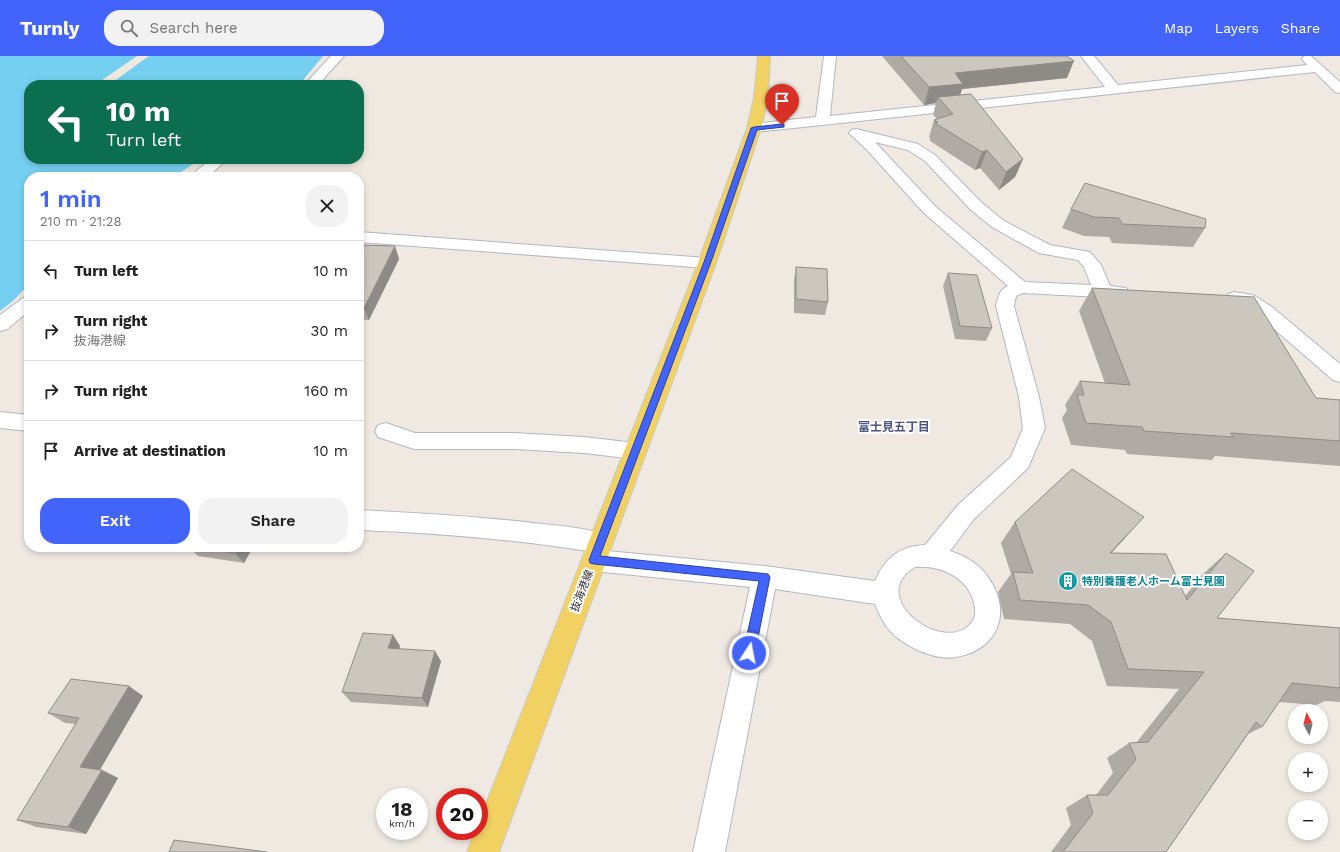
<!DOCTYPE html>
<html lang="en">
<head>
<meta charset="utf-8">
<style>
	:root { --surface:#fff; --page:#f2f2f2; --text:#222; --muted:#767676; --line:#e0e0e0; --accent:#4264fb }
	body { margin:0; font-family:"Work Sans","Noto Sans JP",sans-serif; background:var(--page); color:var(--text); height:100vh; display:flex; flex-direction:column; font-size:15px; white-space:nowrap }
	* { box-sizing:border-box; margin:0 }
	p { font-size:13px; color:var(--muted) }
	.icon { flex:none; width:22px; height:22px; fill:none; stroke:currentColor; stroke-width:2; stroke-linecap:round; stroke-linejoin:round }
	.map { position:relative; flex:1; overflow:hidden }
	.panel { position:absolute; left:24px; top:116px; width:340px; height:380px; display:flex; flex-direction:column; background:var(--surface); border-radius:16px; box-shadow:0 2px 6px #0003 }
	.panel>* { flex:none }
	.banner { position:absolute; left:24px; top:24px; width:340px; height:84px; border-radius:16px; box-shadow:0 2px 6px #0003; background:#0b6e4f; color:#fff; overflow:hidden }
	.needle { width:26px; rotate:353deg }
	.fabs { position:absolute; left:1288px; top:648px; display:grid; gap:8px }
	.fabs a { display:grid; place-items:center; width:40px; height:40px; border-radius:50%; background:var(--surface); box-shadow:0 2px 6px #0003; font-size:20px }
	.speed { position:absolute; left:376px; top:732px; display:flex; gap:8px; font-size:20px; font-weight:700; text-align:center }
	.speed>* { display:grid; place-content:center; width:52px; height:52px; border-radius:50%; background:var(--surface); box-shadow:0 2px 6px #0003; line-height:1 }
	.speed small { font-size:10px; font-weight:400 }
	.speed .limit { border:6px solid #d22; background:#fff; color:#111 }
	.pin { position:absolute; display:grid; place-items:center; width:34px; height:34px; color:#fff; margin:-41px -17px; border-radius:50% 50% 50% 0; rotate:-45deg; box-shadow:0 0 4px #0007 }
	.pin .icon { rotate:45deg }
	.me { position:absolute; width:44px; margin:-22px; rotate:11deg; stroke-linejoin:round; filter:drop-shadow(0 0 3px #0008) }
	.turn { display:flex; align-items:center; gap:14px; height:84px; padding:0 16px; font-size:18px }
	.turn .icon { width:52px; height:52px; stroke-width:2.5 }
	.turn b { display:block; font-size:28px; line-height:34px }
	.round { display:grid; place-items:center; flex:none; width:42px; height:42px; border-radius:16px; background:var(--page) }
	.head { display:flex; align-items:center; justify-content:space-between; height:68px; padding:0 16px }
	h1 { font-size:24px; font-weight:600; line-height:30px; color:var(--accent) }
	.action { display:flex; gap:8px; margin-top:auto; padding:8px 16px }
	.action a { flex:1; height:46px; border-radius:16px; background:var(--accent); color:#fff; font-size:16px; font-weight:600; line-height:46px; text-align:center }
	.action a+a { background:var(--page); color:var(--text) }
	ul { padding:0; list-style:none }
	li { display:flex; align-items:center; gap:12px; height:60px; padding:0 16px; border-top:1px solid var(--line) }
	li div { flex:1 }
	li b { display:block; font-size:15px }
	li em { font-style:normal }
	header { display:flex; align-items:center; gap:24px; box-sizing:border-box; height:56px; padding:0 20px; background:var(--accent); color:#fff }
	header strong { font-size:19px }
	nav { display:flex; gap:22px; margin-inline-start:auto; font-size:14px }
	.search { width:280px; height:36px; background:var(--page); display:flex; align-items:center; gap:10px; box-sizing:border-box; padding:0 14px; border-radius:16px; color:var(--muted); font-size:15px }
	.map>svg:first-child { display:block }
	.water { fill:#75cff0 }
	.pier { fill:#efe9e1 }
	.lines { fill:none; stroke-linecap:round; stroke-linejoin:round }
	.minor-casing { stroke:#b4b7c1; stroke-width:2 }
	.major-casing { stroke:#c9c9c9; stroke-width:2 }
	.minor { fill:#fff; fill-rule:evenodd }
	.major { fill:#f2d163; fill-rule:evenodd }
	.wall { fill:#afaba4 }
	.shaded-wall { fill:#8e8b86 }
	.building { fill:#cbc7bf; stroke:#8e8b86 }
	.route { fill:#4264fb; stroke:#2b41a3 }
	.labels { text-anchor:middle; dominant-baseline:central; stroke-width:4; stroke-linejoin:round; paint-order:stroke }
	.culture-label { font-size:11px; font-weight:bold; fill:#0d838f; stroke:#fff; text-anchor:start }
	.street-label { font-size:11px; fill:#2e2e2e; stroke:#fff }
	.neighbourhood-label { font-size:12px; font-weight:bold; fill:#4d5680; stroke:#fff }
</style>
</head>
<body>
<header>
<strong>Turnly</strong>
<div class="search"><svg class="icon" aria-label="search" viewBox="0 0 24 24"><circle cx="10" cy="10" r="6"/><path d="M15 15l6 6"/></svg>Search here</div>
<nav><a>Map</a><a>Layers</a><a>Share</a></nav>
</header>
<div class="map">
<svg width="1340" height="796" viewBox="0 0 1340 796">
	<rect width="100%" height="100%" fill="#efe9e1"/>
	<!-- water -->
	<path class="water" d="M0 0H323L299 29H29V103H200L174 121H29V228L14 244 0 255Z"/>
	<!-- pier -->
	<path class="pier" d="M137 0H149L109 29H95Z"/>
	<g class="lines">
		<!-- minor casing -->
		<g class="minor-casing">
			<path id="minor" d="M331 0H344L318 29H304Z
				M824 0H836L830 60 1105 31 1081 0H1094L1118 29 1307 9 1302 3 1304 0H1311L1340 26V37L1335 36 1315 16 822 69 754 76 749 75 747 72 749 69 754 68 816 61Z
				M856 73 918 88 935 99 982 147 1004 165 1050 189 1090 196 1101 209 1110 230 1126 232 1129 236 1126 240 1120 242 1023 237 1016 240 1014 250 1039 341 1045 372 1028 412 974 463 950 495C971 502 985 512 995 533 1010 566 991 596 955 601 933 605 899 588 886 570 881 563 878 555 875 548L775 533 725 796H693L750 531 594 515 585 512 582 504 585 496 588 495C512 483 436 477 359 474V454C417 457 475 460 533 467 558 470 585 471 609 480L612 487 607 495 765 510 875 525C885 502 899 490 925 489L958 449 1011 401 1023 372 1019 341 996 250C998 241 999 234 1008 230L924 157 867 94 849 77 851 74ZM875 86 908 94 925 105 970 153 992 171 1039 197 1078 204 1084 211 1091 229 1025 226 936 151ZM915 511C940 509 968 521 974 547 976 554 976 562 971 567 945 600 864 542 915 511Z
				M211 103H228L207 121H189Z
				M359 176 707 202 713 203 716 207 713 211 707 212 359 186Z
				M1234 236 1253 239 1272 251 1340 308V326L1333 324 1258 259 1243 249 1228 246 1225 242 1228 238Z
				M29 240V255L7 273 0 275V259L23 242Z
				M0 356 29 359V375L0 372Z
				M386 367 415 377H515L584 381 635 387 643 389 646 395 643 401 635 403 584 397 515 393H414L378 381 375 375 378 369Z"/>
		</g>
		<!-- major casing -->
		<g class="major-casing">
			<path id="major" d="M758 0H770L768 42 761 72 716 207 499 796H467L475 775H479V766L698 207 747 72 754 42Z"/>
		</g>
		<!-- minor -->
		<use href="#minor" class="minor"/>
		<!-- major -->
		<use href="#major" class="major"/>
	</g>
	<!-- wall -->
	<path class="wall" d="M882 0H1067V22L962 33 960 39 1023 103 1015 121 999 134 980 112 975 114 930 85V82L929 81 934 64 937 63 933 59 936 47 924 49Z
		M1071 153 1205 172 1193 191 1112 187 1109 181 1084 180 1062 172Z
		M359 189 395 190 399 203 369 264H359Z
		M796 211 828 246 825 259 794 257V224Z
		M948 217 992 272 986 285 955 283 943 230Z
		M1092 232 1316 342 1340 344V410L1215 400 1212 404 1127 398 1125 394 1071 389 1062 362 1067 354 1065 349 1080 325 1105 327 1079 255Z
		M1015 466 1125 482 1111 497 1185 540 1203 518 1226 497 1217 562 1340 572V646L1325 645 1316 649 1279 646 1262 671 1248 678 1166 796H1051L1071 769 1066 752 1087 739H1096L1113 717 1107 702 1129 687H1136L1179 633 1107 630 1092 585 1070 568 1004 563 998 536 1011 518 1001 487Z
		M189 491H253L244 507 198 500Z
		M393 579 400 590 399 593 441 605 428 651 351 646 342 636Z
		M143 640 100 713 118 722 86 778 36 771 17 764 76 668 65 667 48 657Z"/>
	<!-- shaded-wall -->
	<path class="shaded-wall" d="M1074 5 1067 22 962 33 958 45 938 41 936 47 924 49 929 31 955 17Z
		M987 94 980 112 975 114 982 96Z
		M1023 103 1015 121 999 134 1006 116Z
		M395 190 399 203 369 264 364 252Z
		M1144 461 1125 482 1092 518 1110 497Z
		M239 491H253L244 507 235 497Z
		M393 579 400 590 396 603 388 592Z
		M435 595 441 605 428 651 422 642Z
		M129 630 143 640 97 719 80 711Z
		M102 714 118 722 86 778 68 771Z"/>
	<!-- building -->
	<path class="building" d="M901 0H1067L1074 5 955 17 963 28 929 31Z
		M971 38 1023 103 1006 116 987 94 982 96 935 67 938 66 934 64 953 58 938 41Z
		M1085 127 1206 163 1205 172 1122 168 1119 162 1094 161 1071 153Z
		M359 189 395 190 364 252 359 251Z
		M796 211 827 213 828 246 796 243Z
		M948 217 977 219 992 272 960 270Z
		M1092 232 1254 241 1316 342 1340 344V385L1231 377 1233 381 1144 375 1142 371 1086 367 1077 339H1084L1080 325 1130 329Z
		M1072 413 1144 461 1110 497 1166 498 1187 544 1226 497 1254 515 1217 562 1340 572V632L1292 627 1262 671 1256 666 1166 796H1063L1093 757 1087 739H1108L1136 703 1129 687 1148 686 1204 616 1128 613 1111 566 1088 549 1020 544 1013 516 1033 517 1015 466Z
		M191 491H239L235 497Z
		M363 577 393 579 388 592 435 595 422 642 342 636Z
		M71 623 129 630 80 711 102 714 68 771 17 764 79 662 48 657Z
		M174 784 267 796H169Z"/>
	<!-- route -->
	<path class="route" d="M782 68H784V71L757 74 711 206 600 500 768 518 770 521 755 597 753 601 749 603 745 601 743 597 759 525 594 508 590 507 589 504 704 206 751 72 754 71Z"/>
	<!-- icons -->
	<defs>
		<g id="building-disc" transform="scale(1)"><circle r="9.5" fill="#0f9aa8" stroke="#fff"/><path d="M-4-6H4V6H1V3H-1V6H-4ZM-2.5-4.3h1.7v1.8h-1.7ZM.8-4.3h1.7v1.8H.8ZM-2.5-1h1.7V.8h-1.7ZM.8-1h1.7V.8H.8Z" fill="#fff"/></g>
	</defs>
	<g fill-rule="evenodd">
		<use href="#building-disc" x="1068" y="525"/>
	</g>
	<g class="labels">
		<!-- culture labels -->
		<g class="culture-label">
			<text x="1082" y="525">特別養護老人ホーム富士見園</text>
		</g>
		<!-- street labels -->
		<g class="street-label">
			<text transform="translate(582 535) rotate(-69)">抜海港線</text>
		</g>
		<!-- neighbourhood labels -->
		<g class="neighbourhood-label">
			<text x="894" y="371">富士見五丁目</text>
		</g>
	</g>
</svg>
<div class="fabs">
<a><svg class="needle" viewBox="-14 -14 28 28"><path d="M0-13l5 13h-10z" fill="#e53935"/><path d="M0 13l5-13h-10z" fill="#767676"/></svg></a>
<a>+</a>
<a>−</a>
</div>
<div class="speed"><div>18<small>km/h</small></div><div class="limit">20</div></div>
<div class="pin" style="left:782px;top:69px;background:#d93025"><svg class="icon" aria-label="arrive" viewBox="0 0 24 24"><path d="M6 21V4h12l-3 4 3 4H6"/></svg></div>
<svg class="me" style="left:749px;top:597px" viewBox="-20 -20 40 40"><circle r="17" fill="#4264fb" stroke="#fff" stroke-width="3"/><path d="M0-11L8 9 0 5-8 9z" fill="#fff"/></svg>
<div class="banner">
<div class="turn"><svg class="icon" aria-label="left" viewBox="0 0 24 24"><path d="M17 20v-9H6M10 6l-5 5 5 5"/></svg><div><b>10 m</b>Turn left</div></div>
</div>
<section class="panel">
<div class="head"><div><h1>1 min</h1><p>210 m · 21:28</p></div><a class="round"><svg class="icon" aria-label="close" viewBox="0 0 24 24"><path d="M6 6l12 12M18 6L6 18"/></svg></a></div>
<ul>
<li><svg class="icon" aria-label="left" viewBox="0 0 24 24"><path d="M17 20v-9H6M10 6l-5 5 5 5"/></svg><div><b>Turn left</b></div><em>10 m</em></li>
<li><svg class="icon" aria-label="right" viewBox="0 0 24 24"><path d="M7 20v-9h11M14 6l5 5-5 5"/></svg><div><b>Turn right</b><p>抜海港線</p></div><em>30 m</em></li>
<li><svg class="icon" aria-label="right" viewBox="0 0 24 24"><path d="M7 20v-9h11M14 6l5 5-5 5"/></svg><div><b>Turn right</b></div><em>160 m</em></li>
<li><svg class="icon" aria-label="arrive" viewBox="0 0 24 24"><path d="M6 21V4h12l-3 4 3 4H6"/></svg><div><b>Arrive at destination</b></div><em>10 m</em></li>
</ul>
<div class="action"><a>Exit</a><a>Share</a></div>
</section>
</div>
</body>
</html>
